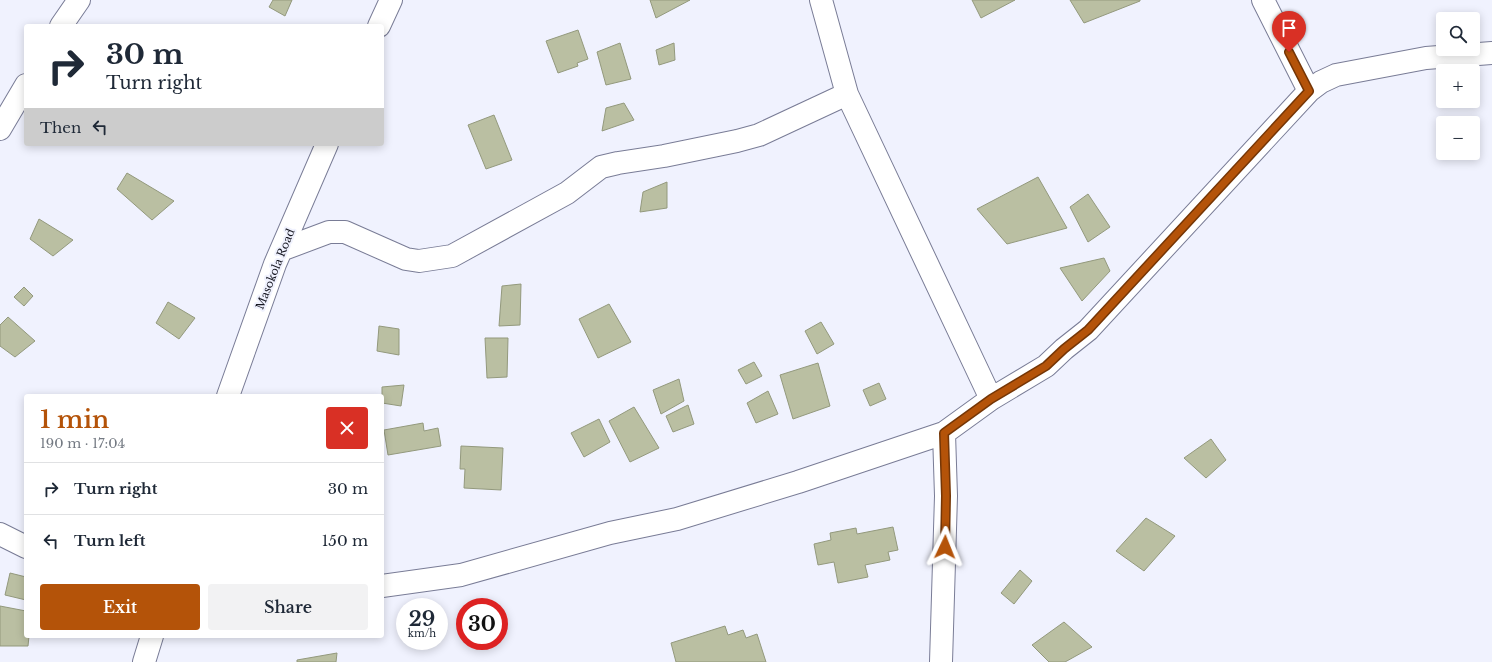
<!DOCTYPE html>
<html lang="en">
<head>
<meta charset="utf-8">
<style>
	:root { --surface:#fff; --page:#f2f2f3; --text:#1f2937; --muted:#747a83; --line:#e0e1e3; --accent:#b45309 }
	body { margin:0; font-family:"Libre Baskerville",serif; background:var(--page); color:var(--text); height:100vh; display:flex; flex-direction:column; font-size:15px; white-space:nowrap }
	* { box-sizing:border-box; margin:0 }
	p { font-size:13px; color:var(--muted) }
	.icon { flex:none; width:22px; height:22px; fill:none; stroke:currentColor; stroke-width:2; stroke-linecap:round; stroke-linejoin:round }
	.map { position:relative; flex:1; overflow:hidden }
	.side { position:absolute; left:24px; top:394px; width:360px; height:244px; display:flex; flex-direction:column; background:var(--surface); border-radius:4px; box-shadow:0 2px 10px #0003 }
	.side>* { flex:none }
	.hud { position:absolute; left:24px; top:24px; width:360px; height:122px; border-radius:4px; box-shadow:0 2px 10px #0003; background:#fff; color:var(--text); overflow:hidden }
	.buttons { position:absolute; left:1436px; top:12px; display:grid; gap:8px }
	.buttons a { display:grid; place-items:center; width:44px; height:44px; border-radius:4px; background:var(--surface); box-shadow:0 2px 10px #0003; font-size:20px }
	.speed { position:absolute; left:396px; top:598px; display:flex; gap:8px; font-size:20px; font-weight:700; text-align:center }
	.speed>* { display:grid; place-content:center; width:52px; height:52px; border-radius:50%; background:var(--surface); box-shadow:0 2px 10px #0003; line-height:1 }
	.speed small { font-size:10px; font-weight:400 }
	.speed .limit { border:6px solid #d22; background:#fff; color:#111 }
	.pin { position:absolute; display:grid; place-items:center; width:34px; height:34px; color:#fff; margin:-41px -17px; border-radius:50% 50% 50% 0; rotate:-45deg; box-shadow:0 0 4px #0007 }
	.pin .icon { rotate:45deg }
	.me { position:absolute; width:44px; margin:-22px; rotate:2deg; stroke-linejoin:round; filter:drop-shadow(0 0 3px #0008) }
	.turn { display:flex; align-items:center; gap:14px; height:84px; padding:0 16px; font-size:18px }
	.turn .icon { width:52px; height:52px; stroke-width:2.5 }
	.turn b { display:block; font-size:28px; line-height:34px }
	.then { display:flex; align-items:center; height:38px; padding:0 16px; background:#0003; gap:8px; font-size:15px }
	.round { display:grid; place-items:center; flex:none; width:42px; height:42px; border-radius:4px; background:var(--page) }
	.headline { display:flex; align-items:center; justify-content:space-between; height:68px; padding:0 16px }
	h1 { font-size:24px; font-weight:600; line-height:30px; color:var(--accent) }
	.action { display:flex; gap:8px; margin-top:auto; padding:8px 16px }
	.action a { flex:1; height:46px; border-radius:4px; background:var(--accent); color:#fff; font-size:16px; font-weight:600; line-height:46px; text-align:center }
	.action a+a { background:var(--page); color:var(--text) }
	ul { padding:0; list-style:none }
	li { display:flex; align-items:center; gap:12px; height:52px; padding:0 16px; border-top:1px solid var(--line) }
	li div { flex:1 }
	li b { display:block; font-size:15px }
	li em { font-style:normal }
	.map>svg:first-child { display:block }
	.building { fill:#babfa2; stroke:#93997d }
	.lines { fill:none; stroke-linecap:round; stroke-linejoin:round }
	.minor-casing { stroke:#797c96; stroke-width:24 }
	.minor { stroke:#fff; stroke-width:22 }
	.route-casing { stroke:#753606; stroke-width:10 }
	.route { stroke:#b45309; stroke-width:7 }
	.labels { text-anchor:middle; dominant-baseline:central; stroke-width:4; stroke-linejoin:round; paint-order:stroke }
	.street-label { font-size:11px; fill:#161721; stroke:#f0f2fe }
</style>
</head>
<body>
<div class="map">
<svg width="1492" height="662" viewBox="0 0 1492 662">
	<rect width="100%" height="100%" fill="#f0f2fe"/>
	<!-- building -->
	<path class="building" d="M273 0H292L285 16 269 7Z
		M650 0H690L656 18Z
		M972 0H1015L981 18Z
		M1070 0H1140V1L1084 23Z
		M578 30 588 59 577 63 578 66 558 73 546 41Z
		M620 43 631 79 606 85 597 52Z
		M674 43 675 60 659 65 656 50Z
		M624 103 634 120 602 131 606 108Z
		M494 115 512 160 486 169 468 125Z
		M127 173 174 201 152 220 117 189Z
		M1038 177 1067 228 1007 244 977 209Z
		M667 182V208L640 212 643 192Z
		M1088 194 1110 227 1088 242 1070 207Z
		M39 219 73 240 53 256 30 239Z
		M1104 258 1110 271 1082 301 1060 268Z
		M521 284 520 325 499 326 502 286Z
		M24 287 33 296 24 306 14 297Z
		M168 302 195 318 179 339 156 323Z
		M609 304 631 342 598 358 579 319Z
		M8 317 35 341 15 357 0 346V325Z
		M821 322 834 344 817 354 805 331Z
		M379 326 399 329V355L377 351Z
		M485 338H508L507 377 487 378Z
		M754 362 762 376 746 384 738 370Z
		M818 363 830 406 793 419 780 375Z
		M679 379 684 401 661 414 653 390Z
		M879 383 886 399 870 406 863 390Z
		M404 385 401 406 382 403V387Z
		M768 391 778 414 756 423 747 403Z
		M688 405 694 424 673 432 666 416Z
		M634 407 659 448 630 462 609 421Z
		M599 419 610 442 584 457 571 433Z
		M423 423 424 431 438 428 441 446 388 455 384 430Z
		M1211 439 1226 460 1206 478 1184 458Z
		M461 446 503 448 501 490 464 488 465 469H460Z
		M1146 518 1175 536 1144 571 1116 551Z
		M893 527 898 550 888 552 890 560 865 565 868 577 838 583 834 562 818 565 814 544 831 540 830 533 856 528 857 534Z
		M1020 570 1032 581 1014 604 1001 593Z
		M10 573 26 577V600L5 595Z
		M0 606 26 611V636H29L28 646H0Z
		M1064 622 1092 647 1065 662H1049L1032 645Z
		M725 626 728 635 743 630 746 638 757 634 766 662H676L671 643Z
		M337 653 336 662H297V660Z"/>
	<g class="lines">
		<!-- minor casing -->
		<g class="minor-casing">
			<path id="minor" d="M821 0 847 94 991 399
				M1263 0 1309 91
				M61 26 79 0
				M379 26 391 0
				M0 129 26 85
				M281 250 329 232H345L406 259 419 261 452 256 567 193 601 167 618 163 664 156 737 141 759 135 847 94
				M228 396 275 264 327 144
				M0 534 26 547
				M382 586 461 575 610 533 677 519 798 482 944 433 991 399 1046 366 1064 349 1088 330 1309 91 1321 82 1336 75 1426 58 1492 53
				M144 662 152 636
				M941 662 946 496 944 433"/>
		</g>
		<!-- minor -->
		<use href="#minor" class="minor"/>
	</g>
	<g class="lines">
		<!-- route casing -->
		<g class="route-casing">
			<path id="route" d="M945 547 946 496 944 433 991 399 1046 366 1064 349 1088 330 1309 91 1289 52"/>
		</g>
		<!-- route -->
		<use href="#route" class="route"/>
	</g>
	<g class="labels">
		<!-- street labels -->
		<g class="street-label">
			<text transform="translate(275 269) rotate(-68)">Masokola Road</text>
		</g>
	</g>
</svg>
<div class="buttons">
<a><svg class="icon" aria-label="search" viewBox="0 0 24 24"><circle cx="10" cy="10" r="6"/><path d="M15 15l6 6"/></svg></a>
<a>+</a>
<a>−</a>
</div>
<div class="speed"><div>29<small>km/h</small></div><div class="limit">30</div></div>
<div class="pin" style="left:1289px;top:52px;background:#d93025"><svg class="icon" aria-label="arrive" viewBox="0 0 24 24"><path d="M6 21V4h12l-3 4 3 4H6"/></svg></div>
<svg class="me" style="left:945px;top:547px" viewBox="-20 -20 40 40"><path d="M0-17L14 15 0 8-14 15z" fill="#b45309" stroke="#fff" stroke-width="4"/></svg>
<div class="hud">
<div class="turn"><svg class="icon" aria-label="right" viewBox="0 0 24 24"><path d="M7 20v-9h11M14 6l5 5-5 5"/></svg><div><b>30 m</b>Turn right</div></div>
<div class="then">Then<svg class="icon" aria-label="left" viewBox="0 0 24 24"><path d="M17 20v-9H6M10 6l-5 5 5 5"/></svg></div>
</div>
<section class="side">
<div class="headline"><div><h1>1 min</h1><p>190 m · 17:04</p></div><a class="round" style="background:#d93025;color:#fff"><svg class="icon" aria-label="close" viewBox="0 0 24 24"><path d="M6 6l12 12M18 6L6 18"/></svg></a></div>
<ul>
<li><svg class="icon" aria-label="right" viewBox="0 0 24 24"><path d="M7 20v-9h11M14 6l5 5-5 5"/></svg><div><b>Turn right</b></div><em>30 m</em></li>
<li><svg class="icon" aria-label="left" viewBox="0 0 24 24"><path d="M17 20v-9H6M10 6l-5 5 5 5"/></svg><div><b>Turn left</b></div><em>150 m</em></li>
</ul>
<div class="action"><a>Exit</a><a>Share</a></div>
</section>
</div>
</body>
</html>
